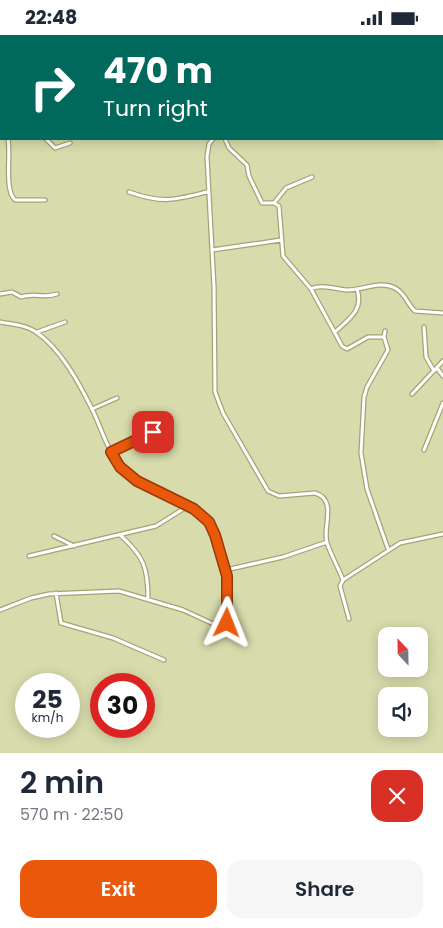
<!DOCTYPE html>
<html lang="en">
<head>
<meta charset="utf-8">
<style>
	:root { --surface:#fff; --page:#f6f6f7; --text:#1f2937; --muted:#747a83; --accent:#ea580c }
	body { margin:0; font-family:Poppins,sans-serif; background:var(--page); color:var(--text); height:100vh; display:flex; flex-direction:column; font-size:19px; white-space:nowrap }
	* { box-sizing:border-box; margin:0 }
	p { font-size:16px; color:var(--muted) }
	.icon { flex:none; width:28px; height:28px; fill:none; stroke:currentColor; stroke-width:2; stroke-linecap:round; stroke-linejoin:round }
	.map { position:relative; height:718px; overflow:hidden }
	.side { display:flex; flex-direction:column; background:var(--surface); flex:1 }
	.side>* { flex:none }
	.hud { position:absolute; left:0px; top:0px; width:444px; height:105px; box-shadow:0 2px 12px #0003; background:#00695c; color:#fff; overflow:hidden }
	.needle { width:32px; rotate:338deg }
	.controls { position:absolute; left:378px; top:592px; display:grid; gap:10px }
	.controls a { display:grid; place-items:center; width:50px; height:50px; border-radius:10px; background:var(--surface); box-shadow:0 2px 12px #0003; font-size:25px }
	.speed { position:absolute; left:15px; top:638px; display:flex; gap:10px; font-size:25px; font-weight:700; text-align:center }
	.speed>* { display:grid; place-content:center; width:65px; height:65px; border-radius:50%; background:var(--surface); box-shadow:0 2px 12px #0003; line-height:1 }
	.speed small { font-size:12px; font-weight:400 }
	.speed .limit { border:8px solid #d22; background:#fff; color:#111 }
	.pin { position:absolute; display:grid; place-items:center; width:42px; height:42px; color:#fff; margin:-21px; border-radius:10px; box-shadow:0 2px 8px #0006 }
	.me { position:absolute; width:55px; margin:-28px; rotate:2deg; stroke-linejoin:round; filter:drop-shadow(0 0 4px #0008) }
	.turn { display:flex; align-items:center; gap:18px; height:105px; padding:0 20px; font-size:22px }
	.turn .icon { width:65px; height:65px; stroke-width:2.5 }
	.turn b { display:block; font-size:35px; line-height:42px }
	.round { display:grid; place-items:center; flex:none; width:52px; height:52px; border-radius:15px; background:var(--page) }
	.head { display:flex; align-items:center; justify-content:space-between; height:85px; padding:0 20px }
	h1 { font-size:30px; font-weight:600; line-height:38px }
	.primary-button { display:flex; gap:10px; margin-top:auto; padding:10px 20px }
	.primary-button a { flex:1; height:58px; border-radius:15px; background:var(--accent); color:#fff; font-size:20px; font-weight:600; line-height:58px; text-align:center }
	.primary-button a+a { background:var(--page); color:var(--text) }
	.status { display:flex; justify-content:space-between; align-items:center; height:35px; padding:0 25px; background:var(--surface); direction:ltr }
	.status svg { height:14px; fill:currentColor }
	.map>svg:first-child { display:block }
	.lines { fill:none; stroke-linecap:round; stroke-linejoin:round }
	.minor-casing { stroke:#a1a476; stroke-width:5.5 }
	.minor { stroke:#fff; stroke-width:3 }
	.route-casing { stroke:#983908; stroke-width:12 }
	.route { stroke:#ea580c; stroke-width:9 }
</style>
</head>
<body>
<div class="status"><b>22:48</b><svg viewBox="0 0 49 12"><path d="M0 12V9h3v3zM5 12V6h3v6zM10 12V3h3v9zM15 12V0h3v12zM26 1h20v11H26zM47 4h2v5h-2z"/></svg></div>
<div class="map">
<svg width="443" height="718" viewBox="0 0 443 718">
	<rect width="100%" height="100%" fill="#d8dcac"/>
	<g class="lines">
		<!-- minor casing -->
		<g class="minor-casing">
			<path id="minor" d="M12 0V1
				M211 0 212 1
				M409 0V1
				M442 89H443
				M8 104C11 119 4 155 15 165H45
				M46 104 55 113 70 108
				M213 104 209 109 207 122 214 252 215 357 223 378 268 456 279 461 315 458C338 465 322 492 327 508 331 520 338 532 343 545
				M225 104 229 113 247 130 249 141 262 168H274L279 171 283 221 311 254 342 311 347 314 368 302H384
				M129 157C163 169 174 165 207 157
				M274 168 286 153 312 142
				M212 215 281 205
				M311 254C321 249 335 254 346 255 362 256 379 245 395 253 406 259 407 269 415 276L443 278
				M0 259 12 257 21 262C36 257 41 264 57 259
				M0 287C12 289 26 290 36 297 61 314 79 348 92 374 101 392 106 412 118 429 140 461 192 458 212 492 227 518 233 559 227 588L220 592 183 575 119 556 49 559 31 563 0 575
				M424 292 426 322 434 336
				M385 296 384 302 388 315 367 352 364 362 361 418 367 454 388 514
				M37 297 65 287
				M335 297C349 284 364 275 357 254
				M437 333 443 341
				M412 359 443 326
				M92 374 117 363
				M424 415 443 368
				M111 417 153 397
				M120 500C144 521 148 533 148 564
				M54 501 74 511
				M29 521 156 491 188 471
				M226 535 283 522 327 507
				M56 558 61 588 113 603 164 625
				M349 584 340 551 343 545 400 508 443 499"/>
		</g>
		<!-- minor -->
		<use href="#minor" class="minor"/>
	</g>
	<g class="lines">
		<!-- route casing -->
		<g class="route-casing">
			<path id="route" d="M153 397 111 417 120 432 137 446 194 474 209 487 215 500 227 541V588"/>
		</g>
		<!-- route -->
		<use href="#route" class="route"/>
	</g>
</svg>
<div class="controls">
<a><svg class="needle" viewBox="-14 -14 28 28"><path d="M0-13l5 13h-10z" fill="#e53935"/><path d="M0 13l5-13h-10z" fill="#747a83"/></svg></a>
<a><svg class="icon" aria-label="sound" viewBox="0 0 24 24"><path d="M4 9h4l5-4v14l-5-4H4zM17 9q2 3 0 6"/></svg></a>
</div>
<div class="speed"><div>25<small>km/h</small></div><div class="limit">30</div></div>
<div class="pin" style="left:153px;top:397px;background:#d93025"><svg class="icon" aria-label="arrive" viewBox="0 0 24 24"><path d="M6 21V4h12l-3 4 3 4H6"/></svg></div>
<svg class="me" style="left:227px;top:588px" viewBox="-20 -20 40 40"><path d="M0-17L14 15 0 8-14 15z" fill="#ea580c" stroke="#fff" stroke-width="4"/></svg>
<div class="hud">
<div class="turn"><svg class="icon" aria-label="right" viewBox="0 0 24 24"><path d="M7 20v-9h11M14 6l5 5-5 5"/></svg><div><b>470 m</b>Turn right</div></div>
</div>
</div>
<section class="side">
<div class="head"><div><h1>2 min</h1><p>570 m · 22:50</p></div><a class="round" style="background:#d93025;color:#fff"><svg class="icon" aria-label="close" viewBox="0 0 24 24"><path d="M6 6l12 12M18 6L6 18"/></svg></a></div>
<div class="primary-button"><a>Exit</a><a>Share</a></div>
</section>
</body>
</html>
